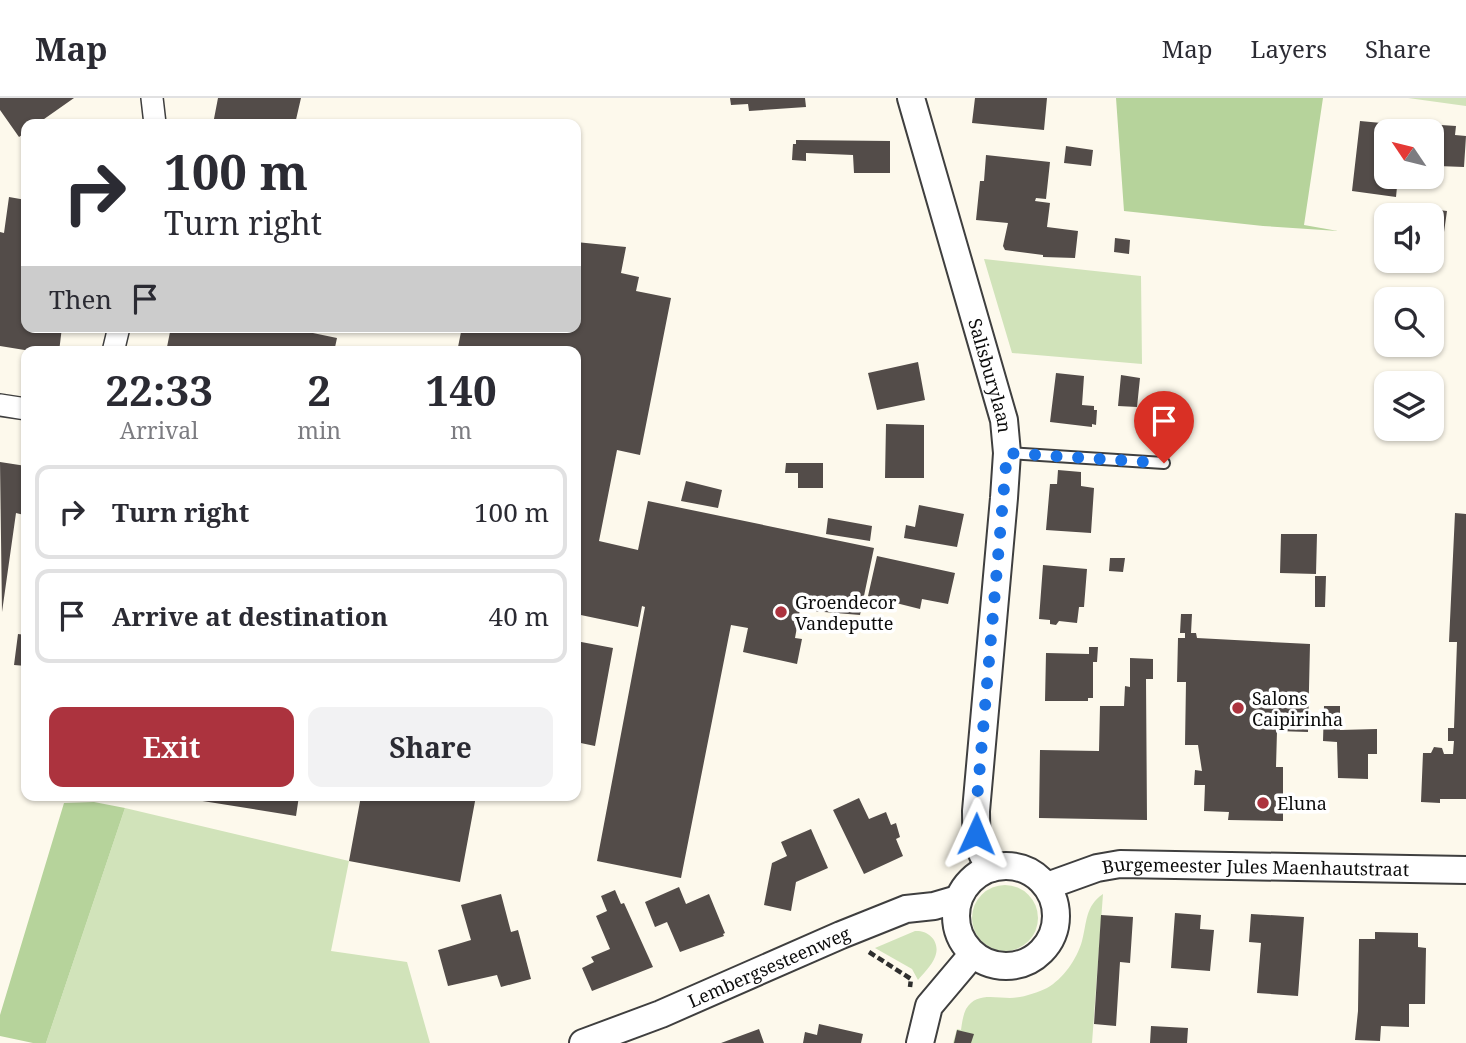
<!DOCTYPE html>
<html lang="en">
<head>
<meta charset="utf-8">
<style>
	:root { --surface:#fff; --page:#f2f2f3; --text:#2b2b33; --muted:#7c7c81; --line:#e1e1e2; --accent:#ac333e }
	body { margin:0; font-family:"Noto Serif",serif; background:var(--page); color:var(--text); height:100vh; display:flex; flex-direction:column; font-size:26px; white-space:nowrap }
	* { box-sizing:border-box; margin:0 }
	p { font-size:23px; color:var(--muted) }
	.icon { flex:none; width:38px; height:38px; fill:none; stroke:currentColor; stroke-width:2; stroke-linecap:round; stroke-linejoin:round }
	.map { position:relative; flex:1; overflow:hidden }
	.details { position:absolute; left:21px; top:248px; width:560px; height:455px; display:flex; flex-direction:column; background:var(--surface); border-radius:14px; box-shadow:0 2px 5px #0004 }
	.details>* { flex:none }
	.hud { position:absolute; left:21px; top:21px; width:560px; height:214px; border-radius:14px; box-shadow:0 2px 5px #0004; background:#fff; color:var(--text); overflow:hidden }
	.needle { width:46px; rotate:305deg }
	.fabs { position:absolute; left:1374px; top:21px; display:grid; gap:14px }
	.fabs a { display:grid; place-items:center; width:70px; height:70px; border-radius:14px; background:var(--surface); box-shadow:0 2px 5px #0004; font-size:35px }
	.pin { position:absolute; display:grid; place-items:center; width:60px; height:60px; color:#fff; margin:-72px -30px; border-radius:50% 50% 50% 0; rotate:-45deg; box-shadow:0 0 7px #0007 }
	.pin .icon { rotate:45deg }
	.me { position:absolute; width:77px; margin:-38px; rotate:1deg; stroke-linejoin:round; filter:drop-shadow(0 0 5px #0008) }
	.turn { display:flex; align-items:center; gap:24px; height:147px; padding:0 28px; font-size:32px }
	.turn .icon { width:91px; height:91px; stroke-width:2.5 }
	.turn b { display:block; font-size:49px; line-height:60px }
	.then { display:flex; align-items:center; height:66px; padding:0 28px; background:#0003; gap:14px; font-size:26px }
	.eta { display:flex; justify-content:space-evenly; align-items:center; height:119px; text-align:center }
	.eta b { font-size:42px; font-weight:700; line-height:49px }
	.cta { display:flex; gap:14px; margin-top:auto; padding:14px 28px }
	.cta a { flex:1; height:80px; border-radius:14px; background:var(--accent); color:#fff; font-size:28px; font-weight:700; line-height:80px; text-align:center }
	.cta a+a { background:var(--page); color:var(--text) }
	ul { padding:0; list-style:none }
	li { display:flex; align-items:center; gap:21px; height:94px; margin:0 14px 10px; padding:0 14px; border:4px solid var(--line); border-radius:14px }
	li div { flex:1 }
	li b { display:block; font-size:26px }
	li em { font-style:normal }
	header { display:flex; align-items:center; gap:42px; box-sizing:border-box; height:98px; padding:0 35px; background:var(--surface); border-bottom:2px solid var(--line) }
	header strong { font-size:33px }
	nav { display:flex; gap:38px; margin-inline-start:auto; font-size:24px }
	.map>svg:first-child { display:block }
	.green { fill:#d1e3ba }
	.forest { fill:#b6d39b }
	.building { fill:#534c49 }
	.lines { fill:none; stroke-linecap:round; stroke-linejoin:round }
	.service-casing { stroke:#3f3f3f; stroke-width:14 }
	.minor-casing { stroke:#3f3f3f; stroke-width:24 }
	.tertiary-casing { stroke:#3f3f3f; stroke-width:30 }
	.path { stroke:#2e2e2e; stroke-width:4.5; stroke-dasharray:7 3.5; stroke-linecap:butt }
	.service { stroke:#fff; stroke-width:10 }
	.minor { stroke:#fff; stroke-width:21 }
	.tertiary { stroke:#fff; stroke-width:26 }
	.route { stroke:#1a73e8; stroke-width:12; stroke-dasharray:0 21.6 }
	.poi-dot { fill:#ac333e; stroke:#fff; stroke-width:2.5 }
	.labels { text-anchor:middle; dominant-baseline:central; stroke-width:7; stroke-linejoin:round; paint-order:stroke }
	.street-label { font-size:18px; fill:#0c0c0c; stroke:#fff }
	.poi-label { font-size:18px; fill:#0c0c0c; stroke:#fff; text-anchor:start }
</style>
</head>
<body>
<header>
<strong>Map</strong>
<nav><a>Map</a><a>Layers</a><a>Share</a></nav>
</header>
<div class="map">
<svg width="1466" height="945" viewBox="0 0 1466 945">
	<rect width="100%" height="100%" fill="#fdf9ec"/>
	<!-- green -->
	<path class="green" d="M1408 0H1466V8Z
		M984 161 1141 178 1142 266 1012 255Z
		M125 710 349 763 331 853 407 864 430 945H46Z
		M972 820a33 33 0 1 1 66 0a33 33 0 1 1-66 0Z
		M1103 796 1092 945H953L957 931 961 932C962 925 963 917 966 911 976 894 995 900 1010 900 1021 900 1037 895 1047 890 1063 881 1077 861 1082 843 1087 825 1085 808 1103 796Z
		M915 833C929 832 941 844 935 859 932 867 923 876 918 882L912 871 875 850Z"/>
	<!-- forest -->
	<path class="forest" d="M1116 0H1323L1304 127 1338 133 1263 128 1124 113Z
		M94 704 125 710 46 945H33L0 938V917L64 705Z"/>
	<!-- building -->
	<path class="building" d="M0 0H74L37 26H26V34L19 39 0 12Z
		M218 0H301L295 26H213Z
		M730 0H805L806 9 749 13 748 6 731 7Z
		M975 0H1047L1044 32 972 25Z
		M1360 23 1403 27V33H1386V79H1398L1396 99 1352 93Z
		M1441 27 1456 28 1455 37 1466 38 1464 69 1438 68Z
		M796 42 890 43V75H854L853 57 806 55V63L792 62 793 46H796Z
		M1066 48 1093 52 1091 68 1064 65Z
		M986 57 1050 64 1046 101 1036 100 1035 103 1050 105 1047 129 1078 133 1075 160 1043 159V157L1005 152 1003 148 1008 125 976 122 980 83H984Z
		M9 99 26 102V229H62L59 254H37L0 248V134L4 135Z
		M1414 109 1447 113 1443 141 1432 140V117H1413Z
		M1115 140 1130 142 1129 156 1114 154Z
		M576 144 626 149 621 175 639 179 636 193 671 200 640 357 617 352 599 443 638 452 648 403 874 450 860 517 800 512 795 540 802 541 797 566 743 554 748 530 731 527 681 780 597 763 645 509 642 508 638 529 576 516V254H457L462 229H576Z
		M171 229H284L337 240 334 254H166Z
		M918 264 925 302 877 312 868 275Z
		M1056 275 1084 278 1082 307 1094 308V312H1097L1096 327 1092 326V329L1050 324Z
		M1121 277 1140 280 1137 309 1118 308Z
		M886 326 924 327V380H885Z
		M0 364 26 368 24 417 16 415 2 514Z
		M786 365H823V390H798V375H785Z
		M1058 372 1081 374V388L1094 390 1091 435 1046 432 1050 386H1057Z
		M686 383 722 392 718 410 681 403Z
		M919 407 964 416 957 449 904 440 906 427 915 429Z
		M1455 415 1466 416V701H1440V705L1421 704 1423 655H1431L1434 649 1442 650 1444 656H1453L1454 643H1448V630H1454L1457 544H1449Z
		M828 420 872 428 870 443 826 436Z
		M1281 436H1317L1316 476 1280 475Z
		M877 458 955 475 948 506 922 501 920 511 868 498Z
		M1110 460H1125L1123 474 1109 473Z
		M1043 467 1087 471 1084 509H1079L1077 525 1059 523 1056 527 1050 526V522L1039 521Z
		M1315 478H1326L1325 509H1315Z
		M1181 516H1192L1191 535H1196L1197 540 1310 546 1308 634 1277 633 1276 669H1283V723L1228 722 1229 714 1204 713 1205 687H1194L1195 672 1202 673 1198 647H1185L1186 584H1177L1178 540H1185V535H1180Z
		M18 536 26 537V568L14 567Z
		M576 543 613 550 595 648 576 644Z
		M1089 549H1098L1097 564H1093V600H1088V603H1045L1046 555 1089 556Z
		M1130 560 1153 561V581H1146L1147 722 1039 720 1040 652 1099 653 1100 608H1124L1125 588 1130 589Z
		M1324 608H1340V632L1377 631V656H1368V681L1338 680 1337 644 1323 643Z
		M171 698H299L296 718Z
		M361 698H476L460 784 349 763Z
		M859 700 869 721 886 714 891 727 896 725 900 739 896 741 903 758 864 776 833 712Z
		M811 731 828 770 796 784 791 813 764 807 772 765 787 758 781 744Z
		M679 789 686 806 709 796 725 835 723 836 724 838 680 854 667 824 655 829 645 804Z
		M615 792 621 806 624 805 653 869 592 893 582 870 594 864 591 859 610 851 596 818 607 813 601 798Z
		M501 796 511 834 518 832 531 881 501 889 497 877 448 888 438 852 471 842 461 807Z
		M1175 815 1201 817 1200 831 1214 832 1210 873 1171 870Z
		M1251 816 1304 819 1298 898 1257 895 1261 845 1249 844Z
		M1101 817 1133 819 1130 865 1120 864 1116 928 1094 926Z
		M1375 834 1418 835V849L1426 850 1425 906H1409V929L1381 928 1380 943 1355 942 1358 913 1359 841H1375Z
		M819 926 863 936 861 945H803L805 934 817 937Z
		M1151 928 1188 930 1187 945H1150Z
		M759 931 764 945H721Z
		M957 932 974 936 971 945H954Z"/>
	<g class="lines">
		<!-- service casing -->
		<g class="service-casing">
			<path id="service" d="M1007 355 1164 365"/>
		</g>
		<!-- minor casing -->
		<g class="minor-casing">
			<path id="minor" d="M152 0 155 26
				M113 254 119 229
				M0 307 26 311"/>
		</g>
		<!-- tertiary casing -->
		<g class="tertiary-casing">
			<g id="tertiary">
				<path id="s1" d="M911 0 1004 322 1007 355 1004 400 976 713C976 737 976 750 991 770"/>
				<circle cx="1006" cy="818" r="50"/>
				<path id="s2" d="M1047 788 1097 770 1120 766 1466 772"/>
				<path id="s3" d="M583 945 661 916 841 837 906 811 934 808 958 801"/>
				<path d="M920 945 929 908 972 857"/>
			</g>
		</g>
		<!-- path -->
		<path class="path" d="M869 854 911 881 910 889"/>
		<!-- service -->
		<use href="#service" class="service"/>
		<!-- minor -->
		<use href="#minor" class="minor"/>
		<!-- tertiary -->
		<use href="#tertiary" class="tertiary"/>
	</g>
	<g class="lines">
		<!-- route -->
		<path class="route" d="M976 736V713L1007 355 1164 365"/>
	</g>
	<!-- markers -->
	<g class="poi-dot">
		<circle cx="781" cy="514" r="7"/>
		<circle cx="1238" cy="610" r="7"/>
		<circle cx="1263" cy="705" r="7"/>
	</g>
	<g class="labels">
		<!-- street labels -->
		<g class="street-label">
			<text stroke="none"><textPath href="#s1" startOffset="289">Salisburylaan</textPath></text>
			<text stroke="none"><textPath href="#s2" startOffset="212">Burgemeester Jules Maenhautstraat</textPath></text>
			<text stroke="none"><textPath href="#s3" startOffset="201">Lembergsesteenweg</textPath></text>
		</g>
		<!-- poi labels -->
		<g class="poi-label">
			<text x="795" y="504">Groendecor<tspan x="795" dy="21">Vandeputte</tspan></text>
			<text x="1252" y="600">Salons<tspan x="1252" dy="21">Caipirinha</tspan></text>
			<text x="1277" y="705">Eluna</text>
		</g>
	</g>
</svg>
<div class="fabs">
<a><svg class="needle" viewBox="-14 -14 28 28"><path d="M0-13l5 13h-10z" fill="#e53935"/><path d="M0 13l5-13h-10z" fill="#7c7c81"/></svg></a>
<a><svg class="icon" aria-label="sound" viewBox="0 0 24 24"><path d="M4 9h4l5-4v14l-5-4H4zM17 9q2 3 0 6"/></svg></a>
<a><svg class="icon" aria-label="search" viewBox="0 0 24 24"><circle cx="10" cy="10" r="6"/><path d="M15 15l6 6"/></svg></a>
<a><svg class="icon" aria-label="layers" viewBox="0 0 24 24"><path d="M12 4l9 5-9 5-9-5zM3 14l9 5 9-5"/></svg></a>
</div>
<div class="pin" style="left:1164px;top:365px;background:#d93025"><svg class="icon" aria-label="arrive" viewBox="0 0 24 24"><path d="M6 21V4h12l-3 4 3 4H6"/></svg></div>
<svg class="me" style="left:976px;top:736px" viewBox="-20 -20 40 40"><path d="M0-17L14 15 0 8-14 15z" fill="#1a73e8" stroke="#fff" stroke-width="4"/></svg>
<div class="hud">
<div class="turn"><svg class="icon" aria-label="right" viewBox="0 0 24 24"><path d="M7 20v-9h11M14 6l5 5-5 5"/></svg><div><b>100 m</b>Turn right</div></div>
<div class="then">Then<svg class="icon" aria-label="arrive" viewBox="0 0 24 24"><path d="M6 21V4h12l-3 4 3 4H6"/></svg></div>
</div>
<section class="details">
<div class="eta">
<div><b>22:33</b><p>Arrival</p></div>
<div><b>2</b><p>min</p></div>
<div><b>140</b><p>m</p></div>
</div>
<ul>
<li><svg class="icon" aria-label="right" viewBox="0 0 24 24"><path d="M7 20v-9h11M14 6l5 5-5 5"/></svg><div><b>Turn right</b></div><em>100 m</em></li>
<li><svg class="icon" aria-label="arrive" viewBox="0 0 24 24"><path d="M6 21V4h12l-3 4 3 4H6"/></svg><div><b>Arrive at destination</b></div><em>40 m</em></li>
</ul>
<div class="cta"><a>Exit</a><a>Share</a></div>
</section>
</div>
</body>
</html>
